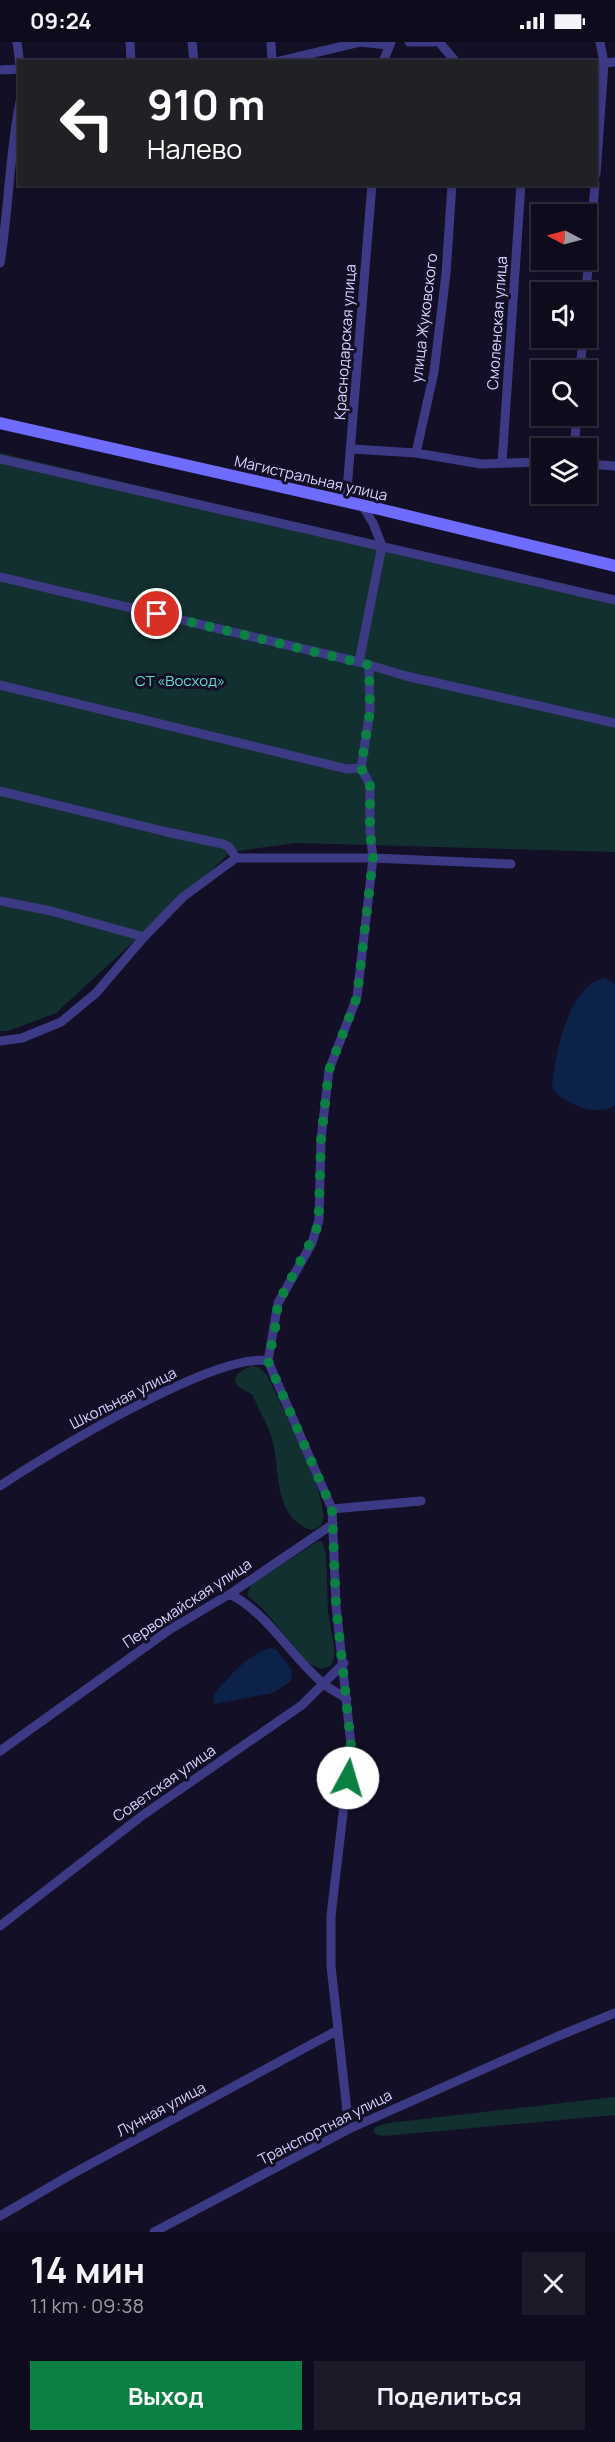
<!DOCTYPE html>
<html lang="ru">
<head>
<meta charset="utf-8">
<style>
	:root { --surface:#0e0b1c; --page:#1c1929; --text:#f1f3f6; --muted:#9b9ba3; --line:#2e2b3b; --accent:#0b8043 }
	body { margin:0; font-family:Manrope,sans-serif; background:var(--page); color:var(--text); height:100vh; display:flex; flex-direction:column; font-size:22px; white-space:nowrap }
	* { box-sizing:border-box; margin:0 }
	p { font-size:20px; color:var(--muted) }
	.icon { flex:none; width:33px; height:33px; fill:none; stroke:currentColor; stroke-width:2; stroke-linecap:round; stroke-linejoin:round }
	.map { position:relative; height:2190px; overflow:hidden }
	.sheet { display:flex; flex-direction:column; background:var(--surface); flex:1 }
	.sheet>* { flex:none }
	.guide { position:absolute; left:18px; top:18px; width:579px; height:126px; border-radius:0px; box-shadow:0 3px 9px #0003,0 0 0 2px var(--line); background:#202124; color:#fff; overflow:hidden }
	.needle { width:39px; rotate:276deg }
	.fabs { position:absolute; left:531px; top:162px; display:grid; gap:12px }
	.fabs a { display:grid; place-items:center; width:66px; height:66px; border-radius:0px; background:var(--surface); box-shadow:0 3px 9px #0003,0 0 0 2px var(--line); font-size:30px }
	.pin { position:absolute; display:grid; place-items:center; width:51px; height:51px; color:#fff; margin:-26px; border:3px solid #fff; border-radius:50%; box-shadow:0 2px 6px #0007 }
	.me { position:absolute; width:66px; margin:-33px; rotate:6deg; stroke-linejoin:round; filter:drop-shadow(0 0 4px #0008) }
	.turn { display:flex; align-items:center; gap:21px; height:126px; padding:0 30px; font-size:27px }
	.turn .icon { width:78px; height:78px; stroke-width:2.5 }
	.turn b { display:block; font-size:42px; line-height:51px }
	.round { display:grid; place-items:center; flex:none; width:63px; height:63px; border-radius:0px; background:var(--page) }
	.head { display:flex; align-items:center; justify-content:space-between; height:102px; padding:0 30px }
	h1 { font-size:36px; font-weight:700; line-height:45px }
	.primary-button { display:flex; gap:12px; margin-top:auto; padding:12px 30px }
	.primary-button a { flex:1; height:69px; border-radius:0px; background:var(--accent); color:#fff; font-size:24px; font-weight:700; line-height:69px; text-align:center }
	.primary-button a+a { background:var(--page); color:var(--text) }
	.status { display:flex; justify-content:space-between; align-items:center; height:42px; padding:0 30px; background:var(--surface); direction:ltr }
	.status svg { height:16px; fill:currentColor }
	.map>svg:first-child { display:block }
	.green { fill:#12302f }
	.water { fill:#0c2248 }
	.lines { fill:none; stroke-linecap:round; stroke-linejoin:round }
	.minor { stroke:#3d3a85; stroke-width:9 }
	.secondary { stroke:#6f6bff; stroke-width:12 }
	.route { stroke:#0b8043; stroke-width:10; stroke-dasharray:0 18 }
	.labels { text-anchor:middle; dominant-baseline:central; stroke-width:6; stroke-linejoin:round; paint-order:stroke }
	.street-label { font-size:15px; fill:#d9d4ff; stroke:#130f26 }
	.park-label { font-size:15px; fill:#5fe0c0; stroke:#130f26 }
</style>
</head>
<body>
<div class="status"><b>09:24</b><svg viewBox="0 0 49 12"><path d="M0 12V9h3v3zM5 12V6h3v6zM10 12V3h3v9zM15 12V0h3v12zM26 1h20v11H26zM47 4h2v5h-2z"/></svg></div>
<div class="map">
<svg width="615" height="2190" viewBox="0 0 615 2190">
	<rect width="100%" height="100%" fill="#130f26"/>
	<!-- green -->
	<path class="green" d="M0 411 615 556V810L295 801 231 810 56 971 8 989H0Z
		M252 1324 258 1325 267 1333C278 1358 333 1460 322 1481 320 1486 315 1487 311 1488 270 1474 282 1422 270 1391 266 1378 257 1366 253 1353 249 1350 243 1348 239 1345 228 1335 243 1327 252 1324Z
		M318 1499 322 1500 326 1511 328 1570 335 1609 332 1623 321 1627 308 1621 262 1566 247 1553 251 1543Z
		M615 2055V2073L385 2094 377 2093 373 2089 375 2085 388 2081Z"/>
	<!-- water -->
	<path class="water" d="M605 936 615 942V1063C598 1076 563 1062 552 1046 555 1014 567 943 605 936Z
		M270 1606 276 1607 292 1628 291 1639 273 1651 215 1662 213 1659 214 1653C228 1635 247 1613 270 1606Z"/>
	<g class="lines">
		<!-- minor -->
		<path class="minor" d="M17 0 20 23
			M130 0 131 20
			M192 0 194 20
			M271 0 272 20
			M409 0H434
			M439 0 456 20
			M276 20 360 0 388 3
			M383 20 391 0
			M596 22 615 20
			M0 28 20 27
			M596 132 604 21 600 0
			M0 221C9 168 9 113 20 60
			M586 250 595 142
			M580 328 583 296
			M574 406 577 374
			M352 407 416 411 481 422 542 420
			M416 411 434 330 446 232 452 142
			M0 417 615 558
			M502 421 521 142
			M586 422 615 424
			M346 460 372 142
			M0 535 359 620 406 634 615 681
			M359 620 382 504 373 481 362 463
			M0 643 347 727 361 726
			M0 749 167 790 223 802 229 805 236 816
			M0 859 51 869 144 895
			M0 999 22 996 61 980 96 951 144 895 183 855 236 816H373L511 822
			M0 1444C47 1412 217 1309 268 1319
			M332 1467 421 1459
			M230 1552C270 1573 290 1614 324 1642 331 1648 340 1652 347 1657
			M0 1709 169 1588 233 1550 333 1482
			M0 1884 143 1773 302 1663 344 1621
			M349 2087 331 1924V1874L351 1703 336 1563 332 1467 268 1319 278 1261 312 1201 319 1178 321 1097 329 1028 357 955 373 816 370 790V743L361 726 370 669 369 623
			M0 2174 72 2132 338 1988
			M154 2190 349 2087 556 1995 615 1971"/>
		<!-- secondary -->
		<path class="secondary" d="M0 381 379 467 615 524"/>
	</g>
	<g class="lines">
		<!-- route -->
		<path class="route" d="M157 572 369 623 370 669 361 726 370 743V790L373 816 357 955 329 1028 321 1097 319 1167 316 1190 278 1261 275 1288 268 1319 332 1467 336 1563 351 1703 348 1736"/>
	</g>
	<g class="labels">
		<!-- street labels -->
		<g class="street-label">
			<text transform="translate(424 276) rotate(-83)">улица Жуковского</text>
			<text transform="translate(497 281) rotate(-86)">Смоленская улица</text>
			<text transform="translate(345 300) rotate(-86)">Краснодарская улица</text>
			<text transform="translate(311 436) rotate(13)">Магистральная улица</text>
			<text transform="translate(123 1356) rotate(-27)">Школьная улица</text>
			<text transform="translate(187 1561) rotate(-33)">Первомайская улица</text>
			<text transform="translate(164 1741) rotate(-35)">Советская улица</text>
			<text transform="translate(161 2067) rotate(-28)">Лунная улица</text>
			<text transform="translate(325 2085) rotate(-27)">Транспортная улица</text>
		</g>
		<!-- park labels -->
		<g class="park-label">
			<text x="180" y="638">СТ «Восход»</text>
		</g>
	</g>
</svg>
<div class="fabs">
<a><svg class="needle" viewBox="-14 -14 28 28"><path d="M0-13l5 13h-10z" fill="#e53935"/><path d="M0 13l5-13h-10z" fill="#9b9ba3"/></svg></a>
<a><svg class="icon" aria-label="sound" viewBox="0 0 24 24"><path d="M4 9h4l5-4v14l-5-4H4zM17 9q2 3 0 6"/></svg></a>
<a><svg class="icon" aria-label="search" viewBox="0 0 24 24"><circle cx="10" cy="10" r="6"/><path d="M15 15l6 6"/></svg></a>
<a><svg class="icon" aria-label="layers" viewBox="0 0 24 24"><path d="M12 4l9 5-9 5-9-5zM3 14l9 5 9-5"/></svg></a>
</div>
<div class="pin" style="left:157px;top:572px;background:#d93025"><svg class="icon" aria-label="arrive" viewBox="0 0 24 24"><path d="M6 21V4h12l-3 4 3 4H6"/></svg></div>
<svg class="me" style="left:348px;top:1736px" viewBox="-20 -20 40 40"><circle r="19" fill="#fff"/><path d="M0-13L10 11 0 6-10 11z" fill="#0b8043"/></svg>
<div class="guide">
<div class="turn"><svg class="icon" aria-label="left" viewBox="0 0 24 24"><path d="M17 20v-9H6M10 6l-5 5 5 5"/></svg><div><b>910 m</b>Налево</div></div>
</div>
</div>
<section class="sheet">
<div class="head"><div><h1>14 мин</h1><p>1.1 km · 09:38</p></div><a class="round"><svg class="icon" aria-label="close" viewBox="0 0 24 24"><path d="M6 6l12 12M18 6L6 18"/></svg></a></div>
<div class="primary-button"><a>Выход</a><a>Поделиться</a></div>
</section>
</body>
</html>
